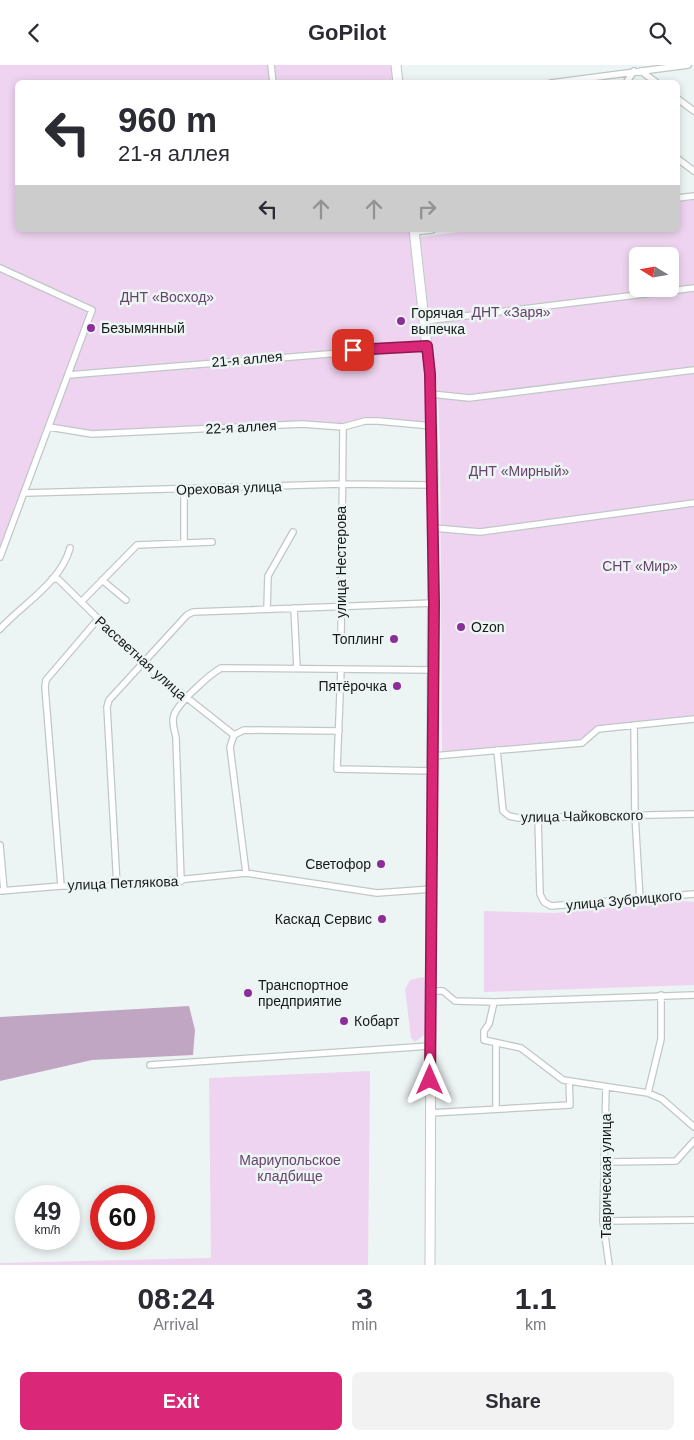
<!DOCTYPE html>
<html lang="en">
<head>
<meta charset="utf-8">
<style>
	:root { --surface:#fff; --page:#f2f2f3; --text:#2b2b33; --muted:#7c7c81; --accent:#db2777 }
	body { margin:0; font-family:Arial,sans-serif; background:var(--page); color:var(--text); height:100vh; display:flex; flex-direction:column; font-size:19px; white-space:nowrap }
	* { box-sizing:border-box; margin:0 }
	p { font-size:16px; color:var(--muted) }
	.icon { flex:none; width:28px; height:28px; fill:none; stroke:currentColor; stroke-width:2; stroke-linecap:round; stroke-linejoin:round }
	.map { position:relative; height:1200px; overflow:hidden }
	.details { display:flex; flex-direction:column; background:var(--surface); flex:1 }
	.details>* { flex:none }
	.top-card { position:absolute; left:15px; top:15px; width:665px; height:152px; border-radius:8px; box-shadow:0 2px 8px #0003; background:#fff; color:var(--text); overflow:hidden }
	.needle { width:32px; rotate:281deg }
	.fabs { position:absolute; left:629px; top:182px; display:grid; gap:10px }
	.fabs a { display:grid; place-items:center; width:50px; height:50px; border-radius:8px; background:var(--surface); box-shadow:0 2px 8px #0003; font-size:25px }
	.speed { position:absolute; left:15px; top:1120px; display:flex; gap:10px; font-size:25px; font-weight:700; text-align:center }
	.speed>* { display:grid; place-content:center; width:65px; height:65px; border-radius:50%; background:var(--surface); box-shadow:0 2px 8px #0003; line-height:1 }
	.speed small { font-size:12px; font-weight:400 }
	.speed .limit { border:8px solid #d22; background:#fff; color:#111 }
	.pin { position:absolute; display:grid; place-items:center; width:42px; height:42px; color:#fff; margin:-21px; border-radius:10px; box-shadow:0 2px 8px #0006 }
	.me { position:absolute; width:55px; margin:-28px; rotate:0deg; stroke-linejoin:round; filter:drop-shadow(0 0 4px #0008) }
	.turn { display:flex; align-items:center; gap:18px; height:105px; padding:0 20px; font-size:22px }
	.turn .icon { width:65px; height:65px; stroke-width:2.5 }
	.turn b { display:block; font-size:35px; line-height:42px }
	.lanes { display:flex; align-items:center; height:48px; padding:0 20px; background:#0003; justify-content:center; gap:25px; direction:ltr }
	.lanes .off { opacity:.35 }
	.eta { display:flex; justify-content:space-evenly; align-items:center; height:85px; text-align:center }
	.eta b { font-size:30px; font-weight:600; line-height:35px }
	.button { display:flex; gap:10px; margin-top:auto; padding:10px 20px }
	.button a { flex:1; height:58px; border-radius:8px; background:var(--accent); color:#fff; font-size:20px; font-weight:600; line-height:58px; text-align:center }
	.button a+a { background:var(--page); color:var(--text) }
	header { display:flex; justify-content:space-between; align-items:center; height:65px; padding:0 20px; background:var(--surface); font-size:22px; font-weight:600 }
	.map>svg:first-child { display:block }
	.green { fill:#eed4f0; fill-rule:evenodd }
	.forest { fill:#c1a6c3 }
	.lines { fill:none; stroke-linecap:round; stroke-linejoin:round }
	.street-casing { stroke:#c0c7c7; stroke-width:8 }
	.primary-casing { stroke:#c0c7c7; stroke-width:11 }
	.street { stroke:#fff; stroke-width:5.5 }
	.primary { stroke:#fff; stroke-width:9 }
	.route-casing { stroke:#8e194d; stroke-width:12 }
	.route { stroke:#db2777; stroke-width:9 }
	.poi-dot { fill:#8d2d97; stroke:#edf4f4; stroke-width:2 }
	.labels { text-anchor:middle; dominant-baseline:central; stroke-width:5; stroke-linejoin:round; paint-order:stroke }
	.park-label { font-size:14px; fill:#68426c; stroke:#edf4f4 }
	.poi-label { font-size:14px; fill:#171919; stroke:#edf4f4; text-anchor:start }
	.street-label { font-size:14px; fill:#171919; stroke:#edf4f4 }
</style>
</head>
<body>
<header><svg class="icon" aria-label="back" viewBox="0 0 24 24"><path d="M15 5l-7 7 7 7"/></svg>GoPilot<svg class="icon" aria-label="search" viewBox="0 0 24 24"><circle cx="10" cy="10" r="6"/><path d="M15 15l6 6"/></svg></header>
<div class="map">
<svg width="694" height="1200" viewBox="0 0 694 1200">
	<rect width="100%" height="100%" fill="#edf4f4"/>
	<!-- green -->
	<path class="green" d="M0 0H392L393 17 18 18V165H410L423 278 428 361 378 356 342 360 302 359 92 369 47 363 0 482Z
		M694 135V653L598 663 582 677 442 688 440 379 438 332 420 172 474 165H678V137ZM638 191H670V224H638Z
		M683 836 694 837V920L484 927V846L555 848Z
		M423 912 426 916V964L424 970 415 977 411 973 405 924 410 915Z
		M370 1006 368 1200H0V1198L211 1193 209 1013Z"/>
	<!-- forest -->
	<path class="forest" d="M189 941 195 965 193 990 92 995 0 1016V952Z"/>
	<g class="lines">
		<!-- street casing -->
		<g class="street-casing">
			<path id="street" d="M271 0 273 18
				M641 6 657 18
				M551 18 688 0
				M626 18 634 6
				M678 34 694 46
				M678 94 694 106
				M678 133 694 131
				M414 167 432 165
				M0 203 92 245 0 492
				M424 256 694 223
				M68 310 427 281
				M431 329 469 333 694 305
				M49 362 92 369 302 359 343 362 365 356H378L432 361
				M25 428 341 419 433 420
				M434 463 480 467 694 438
				M184 478V425
				M52 514H58L143 598 234 670
				M102 515 126 535
				M81 537 137 480 212 477
				M294 543 297 603
				M267 544 268 511 293 467
				M0 564C23 539 61 517 70 483
				M341 575 343 362
				M341 604 337 704 433 706
				M634 660 635 750 640 835
				M497 685 503 746 509 751 519 753 694 749
				M433 691 582 678 598 664 694 654
				M538 752 540 829 544 837 551 841 694 829
				M0 780 4 826
				M246 808 230 682 234 670 244 665 339 666
				M181 816 176 673C175 666 171 658 174 650 179 637 209 610 221 603L434 605
				M61 821 45 622 46 615 98 554
				M117 821 107 642 109 635 187 550 193 547 434 538
				M0 826 61 821H117L246 808 377 828 432 824
				M431 926H443L455 936 494 937 694 930
				M494 937 489 959 484 966V975L521 983 563 1015 648 1028 662 1034 694 1062
				M496 979V1043
				M150 1000 430 981
				M606 1022 603 1156 609 1200
				M648 1028 661 974V930
				M430 1048 570 1040 569 1016
				M606 1097 676 1096 694 1076
				M603 1156 694 1155"/>
		</g>
		<!-- primary casing -->
		<g class="primary-casing">
			<path id="primary" d="M396 0 398 18
				M414 165 430 309 433 398 430 1200"/>
		</g>
		<!-- street -->
		<use href="#street" class="street"/>
		<!-- primary -->
		<use href="#primary" class="primary"/>
	</g>
	<g class="lines">
		<!-- route casing -->
		<g class="route-casing">
			<path id="route" d="M353 285 427 281 430 309 434 538 430 1015"/>
		</g>
		<!-- route -->
		<use href="#route" class="route"/>
	</g>
	<!-- markers -->
	<g class="poi-dot">
		<circle cx="401" cy="256" r="5"/>
		<circle cx="91" cy="263" r="5"/>
		<circle cx="461" cy="562" r="5"/>
		<circle cx="394" cy="574" r="5"/>
		<circle cx="397" cy="621" r="5"/>
		<circle cx="381" cy="799" r="5"/>
		<circle cx="382" cy="854" r="5"/>
		<circle cx="248" cy="928" r="5"/>
		<circle cx="344" cy="956" r="5"/>
	</g>
	<g class="labels">
		<!-- park labels -->
		<g class="park-label">
			<text x="167" y="232">ДНТ «Восход»</text>
			<text x="511" y="247">ДНТ «Заря»</text>
			<text x="519" y="406">ДНТ «Мирный»</text>
			<text x="640" y="501">СНТ «Мир»</text>
			<text x="290" y="1095">Мариупольское<tspan x="290" dy="16">кладбище</tspan></text>
		</g>
		<!-- poi labels -->
		<g class="poi-label">
			<text x="411" y="248">Горячая<tspan x="411" dy="16">выпечка</tspan></text>
			<text x="101" y="263">Безымянный</text>
			<text x="471" y="562">Ozon</text>
			<text x="384" y="574" text-anchor="end">Топлинг</text>
			<text x="387" y="621" text-anchor="end">Пятёрочка</text>
			<text x="371" y="799" text-anchor="end">Светофор</text>
			<text x="372" y="854" text-anchor="end">Каскад Сервис</text>
			<text x="258" y="920">Транспортное<tspan x="258" dy="16">предприятие</tspan></text>
			<text x="354" y="956">Кобарт</text>
		</g>
		<!-- street labels -->
		<g class="street-label">
			<text transform="translate(247 294) rotate(-5)">21-я аллея</text>
			<text transform="translate(241 362) rotate(-3)">22-я аллея</text>
			<text transform="translate(229 423) rotate(-2)">Ореховая улица</text>
			<text transform="translate(341 497) rotate(-90)">улица Нестерова</text>
			<text transform="translate(141 593) rotate(42)">Рассветная улица</text>
			<text transform="translate(582 751) rotate(-1)">улица Чайковского</text>
			<text transform="translate(123 818) rotate(-2)">улица Петлякова</text>
			<text transform="translate(624 835) rotate(-5)">улица Зубрицкого</text>
			<text transform="translate(606 1111) rotate(-90)">Таврическая улица</text>
		</g>
	</g>
</svg>
<div class="fabs">
<a><svg class="needle" viewBox="-14 -14 28 28"><path d="M0-13l5 13h-10z" fill="#e53935"/><path d="M0 13l5-13h-10z" fill="#7c7c81"/></svg></a>
</div>
<div class="speed"><div>49<small>km/h</small></div><div class="limit">60</div></div>
<div class="pin" style="left:353px;top:285px;background:#d93025"><svg class="icon" aria-label="arrive" viewBox="0 0 24 24"><path d="M6 21V4h12l-3 4 3 4H6"/></svg></div>
<svg class="me" style="left:430px;top:1015px" viewBox="-20 -20 40 40"><path d="M0-17L14 15 0 8-14 15z" fill="#db2777" stroke="#fff" stroke-width="4"/></svg>
<div class="top-card">
<div class="turn"><svg class="icon" aria-label="left" viewBox="0 0 24 24"><path d="M17 20v-9H6M10 6l-5 5 5 5"/></svg><div><b>960 m</b>21-я аллея</div></div>
<div class="lanes"><svg class="icon" aria-label="left" viewBox="0 0 24 24"><path d="M17 20v-9H6M10 6l-5 5 5 5"/></svg><svg class="icon off" aria-label="ahead" viewBox="0 0 24 24"><path d="M12 20V5M6 11l6-6 6 6"/></svg><svg class="icon off" aria-label="ahead" viewBox="0 0 24 24"><path d="M12 20V5M6 11l6-6 6 6"/></svg><svg class="icon off" aria-label="right" viewBox="0 0 24 24"><path d="M7 20v-9h11M14 6l5 5-5 5"/></svg></div>
</div>
</div>
<section class="details">
<div class="eta">
<div><b>08:24</b><p>Arrival</p></div>
<div><b>3</b><p>min</p></div>
<div><b>1.1</b><p>km</p></div>
</div>
<div class="button"><a>Exit</a><a>Share</a></div>
</section>
</body>
</html>
